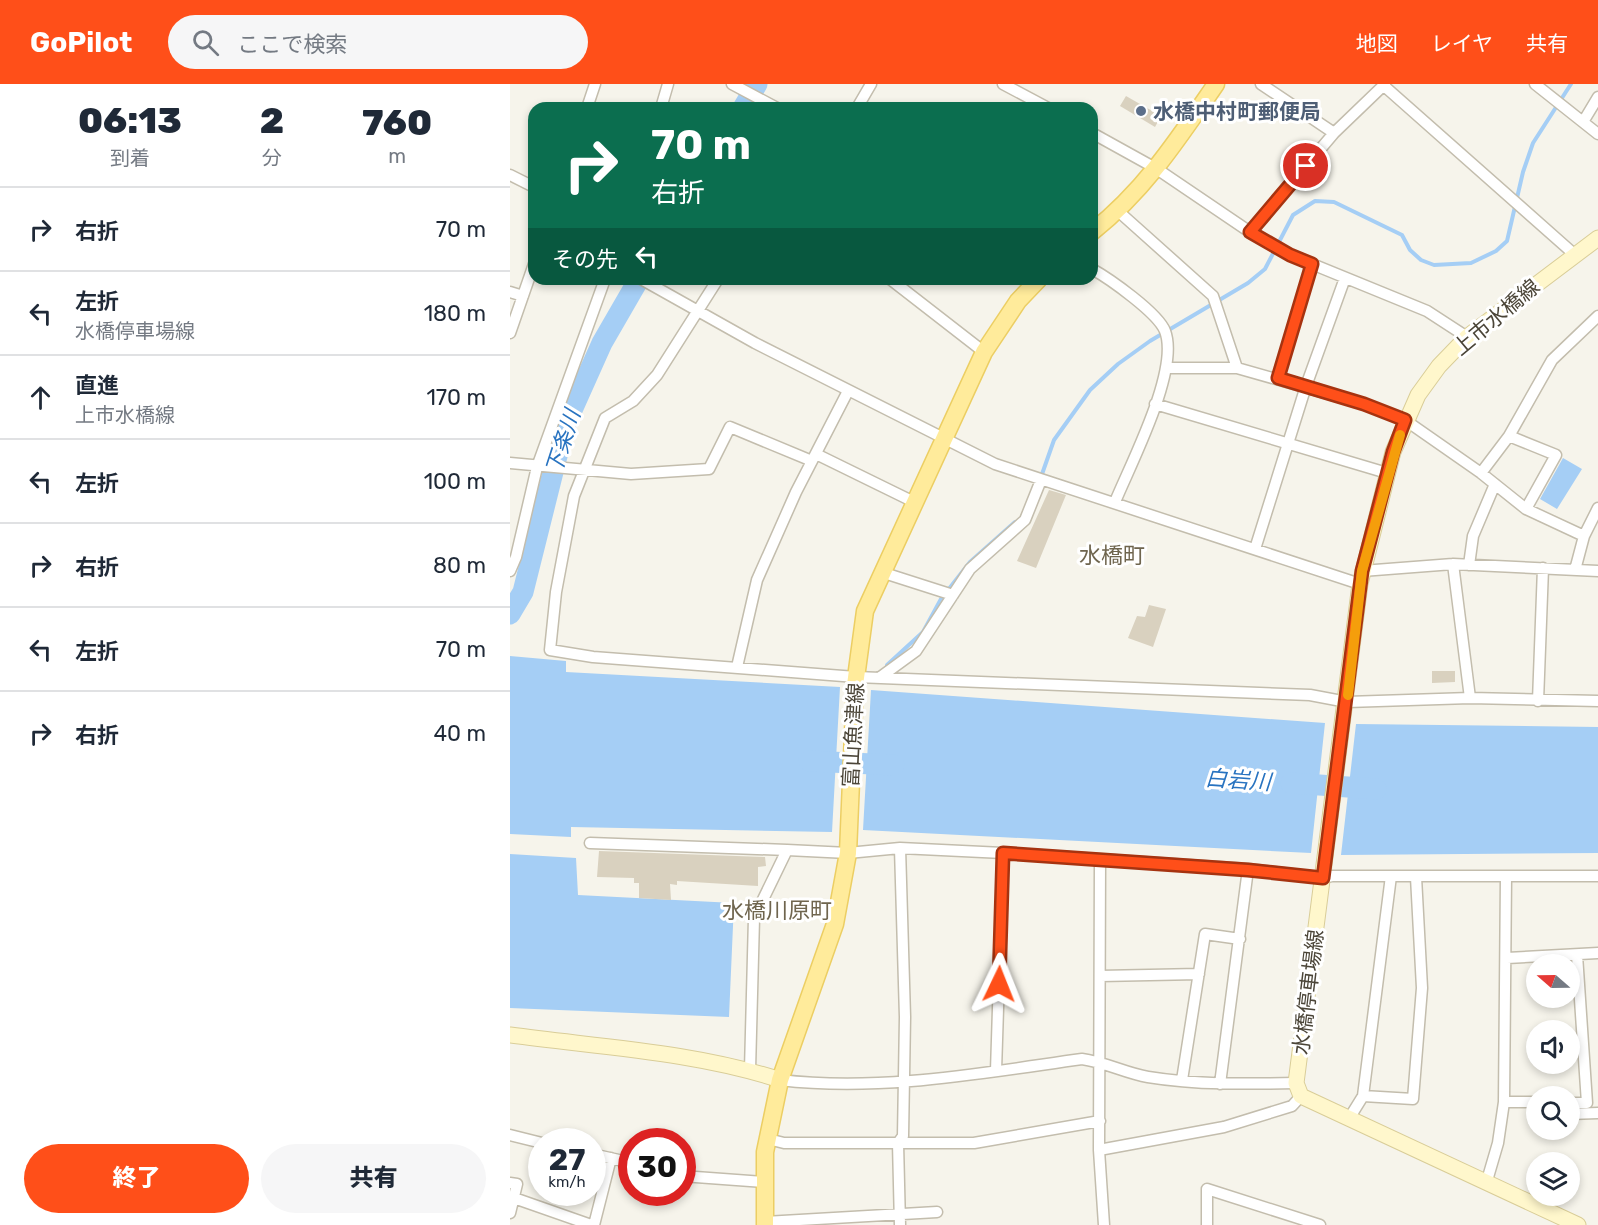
<!DOCTYPE html>
<html lang="ja">
<head>
<meta charset="utf-8">
<style>
	:root { --surface:#fff; --page:#f6f6f7; --text:#1f2937; --muted:#747a83; --line:#e0e1e3; --accent:#ff4f19 }
	body { margin:0; font-family:Rubik,"Noto Sans JP",sans-serif; background:var(--page); color:var(--text); height:100vh; display:flex; flex-direction:column; font-size:22px; white-space:nowrap }
	* { box-sizing:border-box; margin:0 }
	p { font-size:20px; color:var(--muted) }
	.icon { flex:none; width:33px; height:33px; fill:none; stroke:currentColor; stroke-width:2; stroke-linecap:round; stroke-linejoin:round }
	.map { position:relative; flex:1; overflow:hidden }
	.details { display:flex; flex-direction:column; background:var(--surface); width:510px }
	.details>* { flex:none }
	.hud { position:absolute; left:18px; top:18px; width:570px; height:183px; border-radius:18px; box-shadow:0 3px 9px #0003; background:#0b6e4f; color:#fff; overflow:hidden }
	.needle { width:39px; rotate:290deg }
	.fabs { position:absolute; left:1016px; top:870px; display:grid; gap:12px }
	.fabs a { display:grid; place-items:center; width:54px; height:54px; border-radius:50%; background:var(--surface); box-shadow:0 3px 9px #0003; font-size:30px }
	.speed { position:absolute; left:18px; top:1044px; display:flex; gap:12px; font-size:30px; font-weight:700; text-align:center }
	.speed>* { display:grid; place-content:center; width:78px; height:78px; border-radius:50%; background:var(--surface); box-shadow:0 3px 9px #0003; line-height:1 }
	.speed small { font-size:15px; font-weight:400 }
	.speed .limit { border:9px solid #d22; background:#fff; color:#111 }
	.pin { position:absolute; display:grid; place-items:center; width:51px; height:51px; color:#fff; margin:-26px; border:3px solid #fff; border-radius:50%; box-shadow:0 2px 6px #0007 }
	.me { position:absolute; width:66px; margin:-33px; rotate:2deg; stroke-linejoin:round; filter:drop-shadow(0 0 4px #0008) }
	.turn { display:flex; align-items:center; gap:21px; height:126px; padding:0 24px; font-size:27px }
	.turn .icon { width:78px; height:78px; stroke-width:2.5 }
	.turn b { display:block; font-size:42px; line-height:51px }
	.then { display:flex; align-items:center; height:57px; padding:0 24px; background:#0003; gap:12px; font-size:22px }
	.eta { display:flex; justify-content:space-evenly; align-items:center; height:102px; text-align:center }
	.eta b { font-size:36px; font-weight:800; line-height:42px }
	.action { display:flex; gap:12px; margin-top:auto; padding:12px 24px }
	.action a { flex:1; height:69px; border-radius:36px; background:var(--accent); color:#fff; font-size:24px; font-weight:800; line-height:69px; text-align:center }
	.action a+a { background:var(--page); color:var(--text) }
	ul { padding:0; list-style:none }
	li { display:flex; align-items:center; gap:18px; height:84px; padding:0 24px; border-top:2px solid var(--line) }
	li div { flex:1 }
	li b { display:block; font-size:22px }
	li em { font-style:normal }
	header { display:flex; align-items:center; gap:36px; box-sizing:border-box; height:84px; padding:0 30px; background:var(--accent); color:#fff }
	header strong { font-size:28px }
	nav { display:flex; gap:33px; margin-inline-start:auto; font-size:21px }
	.search { width:420px; height:54px; background:var(--page); display:flex; align-items:center; gap:15px; box-sizing:border-box; padding:0 21px; border-radius:33px; color:var(--muted); font-size:22px }
	main { display:flex; flex:1; min-height:0 }
	.map>svg:first-child { display:block }
	.water { fill:#a5cef5 }
	.lines { fill:none; stroke-linecap:round; stroke-linejoin:round }
	.stream { stroke:#a5cef5; stroke-width:4 }
	.river { stroke:#a5cef5; stroke-width:21 }
	.building { fill:#d9d1bf }
	.street-casing { stroke:#c3bdad; stroke-width:13 }
	.secondary-casing { stroke:#d9cd98; stroke-width:17 }
	.primary-casing { stroke:#ecce63; stroke-width:19 }
	.street { stroke:#fff; stroke-width:10 }
	.secondary { stroke:#fff7cc; stroke-width:15 }
	.primary { stroke:#ffeb9b; stroke-width:16 }
	.route-casing { stroke:#a63310; stroke-width:15 }
	.route { stroke:#ff4f19; stroke-width:10 }
	.slow { stroke:#f59e0b; stroke-width:10 }
	.service-dot { fill:#5c6f8a; stroke:#fff; stroke-width:2 }
	.labels { text-anchor:middle; dominant-baseline:central; stroke-width:6; stroke-linejoin:round; paint-order:stroke }
	.service-label { font-size:21px; font-weight:bold; fill:#4e5e75; stroke:#fff; text-anchor:start }
	.street-label { font-size:21px; fill:#4b4538; stroke:#fff }
	.water-label { font-size:22px; font-style:italic; fill:#2873c0; stroke:#fff }
	.neighbourhood-label { font-size:22px; fill:#6f654e; stroke:#fff }
</style>
</head>
<body>
<header>
<strong>GoPilot</strong>
<div class="search"><svg class="icon" aria-label="search" viewBox="0 0 24 24"><circle cx="10" cy="10" r="6"/><path d="M15 15l6 6"/></svg>ここで検索</div>
<nav><a>地図</a><a>レイヤ</a><a>共有</a></nav>
</header>
<main>
<section class="details">
<div class="eta">
<div><b>06:13</b><p>到着</p></div>
<div><b>2</b><p>分</p></div>
<div><b>760</b><p>m</p></div>
</div>
<ul>
<li><svg class="icon" aria-label="right" viewBox="0 0 24 24"><path d="M7 20v-9h11M14 6l5 5-5 5"/></svg><div><b>右折</b></div><em>70 m</em></li>
<li><svg class="icon" aria-label="left" viewBox="0 0 24 24"><path d="M17 20v-9H6M10 6l-5 5 5 5"/></svg><div><b>左折</b><p>水橋停車場線</p></div><em>180 m</em></li>
<li><svg class="icon" aria-label="ahead" viewBox="0 0 24 24"><path d="M12 20V5M6 11l6-6 6 6"/></svg><div><b>直進</b><p>上市水橋線</p></div><em>170 m</em></li>
<li><svg class="icon" aria-label="left" viewBox="0 0 24 24"><path d="M17 20v-9H6M10 6l-5 5 5 5"/></svg><div><b>左折</b></div><em>100 m</em></li>
<li><svg class="icon" aria-label="right" viewBox="0 0 24 24"><path d="M7 20v-9h11M14 6l5 5-5 5"/></svg><div><b>右折</b></div><em>80 m</em></li>
<li><svg class="icon" aria-label="left" viewBox="0 0 24 24"><path d="M17 20v-9H6M10 6l-5 5 5 5"/></svg><div><b>左折</b></div><em>70 m</em></li>
<li><svg class="icon" aria-label="right" viewBox="0 0 24 24"><path d="M7 20v-9h11M14 6l5 5-5 5"/></svg><div><b>右折</b></div><em>40 m</em></li>
</ul>
<div class="action"><a>終了</a><a>共有</a></div>
</section>
<div class="map">
<svg width="1088" height="1141" viewBox="0 0 1088 1141">
	<rect width="100%" height="100%" fill="#f6f4eb"/>
	<!-- water -->
	<path class="water" d="M1053 374 1072 385 1047 425 1030 415Z
		M0 572 56 577V588L330 603 322 748 61 743V753L0 750Z
		M361 606 815 639 801 769 353 746Z
		M846 640 1088 643V769L831 771Z
		M0 770 66 774 68 811 224 819 219 933 0 924Z"/>
	<g class="lines">
		<!-- stream -->
		<path class="stream" d="M531 393 544 356 580 306 608 280 640 257 738 199 755 185 783 131 805 117 824 118 892 151 900 166 911 176 924 181 961 179 986 167 997 157 1013 88 1023 59 1061 0
			M377 586V581L413 548 431 515 460 478 505 438"/>
		<!-- river -->
		<path class="river" d="M233 24 247 0
			M0 530 13 508 54 344 92 259 129 195
			M299 677 384 681
			M781 699 866 705"/>
	</g>
	<!-- building -->
	<path class="building" d="M616 12 651 32 645 43 610 22Z
		M539 406 556 411 526 484 507 477Z
		M639 521 656 525 643 563 618 554 627 532 635 533Z
		M922 587H945V598L922 599Z
		M89 767 255 773 256 782 248 783V802L167 797V801L160 800 161 816 129 814V799H124V794L87 793Z"/>
	<g class="lines">
		<!-- street casing -->
		<g class="street-casing">
			<path id="street" d="M222 0 267 24
				M493 0 538 24
				M751 0 824 49
				M1025 0 1088 50
				M873 1 1064 170
				M77 24 85 0
				M151 24 158 0
				M347 24 361 0
				M1073 38 1088 13
				M582 49 647 85 740 148 780 171 917 227 957 253
				M0 91 24 103
				M608 127 703 212 727 284
				M740 148 824 49 875 0
				M582 185C600 195 648 229 655 247 670 286 621 379 605 418
				M131 195 245 259 485 380 850 500
				M208 195 147 291 123 317 95 334 64 412 46 508 40 566 83 573 346 593 800 611 837 618 960 614 1088 617
				M380 195 474 268
				M0 208 13 212
				M0 249 24 180
				M658 284H727L854 320 895 336 971 389 1016 425 1074 452 1065 486
				M768 294 802 180
				M645 320 877 389
				M306 370 404 418
				M0 379 121 390 199 385 220 343 302 377
				M971 389 999 352
				M1016 425 1046 371 999 352 1042 276 1088 232
				M1074 452 1088 424
				M745 465 796 302 835 194
				M943 480 960 614
				M959 481 963 452 985 400
				M0 487 6 473 27 383 95 195
				M852 487 943 480 1088 487
				M371 488 443 511
				M227 583 247 496 286 408 338 307
				M369 594 406 567 460 485 515 436 531 396
				M1028 617 1033 484
				M80 759 277 766
				M390 764 395 933 393 1052 388 1059 390 1141
				M590 776 589 1066 594 1141
				M997 874 1088 869
				M590 892 689 890
				M240 986 244 834 277 766 338 769 390 764 493 769 738 785 813 794 822 792H1088
				M486 987 493 769
				M270 996C370 1008 472 989 572 975 595 978 615 989 638 993 687 1001 737 1000 786 999
				M672 996 695 850 730 855
				M710 1000 738 785
				M853 1012 881 792
				M994 1018H1026
				M1059 1019H1077L1067 871
				M1059 1030 1088 1029
				M840 1033 853 1012 903 1015 912 904 906 793
				M0 1051 32 1059
				M258 1055 274 1059H464L590 1037
				M589 1066 714 1043 782 1022 791 1012
				M82 1070 122 1079
				M172 1092 254 1098
				M0 1099 7 1100 0 1129
				M976 1100 988 1059 994 1018 996 792
				M4 1114 81 1141
				M255 1138 427 1128
				M84 1141 101 1074
				M697 1141V1105L810 1141"/>
		</g>
		<!-- secondary casing -->
		<g class="secondary-casing">
			<path id="secondary" d="M0 951C88 963 186 968 270 996
				M1068 1141 791 1012 786 999 850 500 883 368 908 311 929 282 957 253 1088 154"/>
		</g>
		<!-- primary casing -->
		<g class="primary-casing">
			<path id="primary" d="M582 148C635 106 668 55 706 0
				M255 1141V1068L270 996 325 840 338 769 345 601 355 527 474 268 508 217 529 195"/>
		</g>
		<!-- street -->
		<use href="#street" class="street"/>
		<!-- secondary -->
		<use href="#secondary" class="secondary"/>
		<!-- primary -->
		<use href="#primary" class="primary"/>
	</g>
	<g class="lines">
		<!-- route casing -->
		<g class="route-casing">
			<path id="route" d="M489 900 493 769 738 786 813 794 852 487 883 368 895 336 854 320 768 294 802 180 780 171 740 148 796 82"/>
		</g>
		<!-- route -->
		<use href="#route" class="route"/>
		<!-- slow -->
		<path class="slow" d="M838 611 852 487 890 351"/>
	</g>
	<!-- markers -->
	<circle class="service-dot" cx="631" cy="27" r="6"/>
	<g class="labels">
		<!-- service labels -->
		<g class="service-label">
			<text x="643" y="27">水橋中村町郵便局</text>
		</g>
		<!-- street labels -->
		<g class="street-label">
			<text transform="translate(986 233) rotate(-40)">上市水橋線</text>
			<text transform="translate(343 651) rotate(-87)">富山魚津線</text>
			<text transform="translate(798 908) rotate(-83)">水橋停車場線</text>
		</g>
		<!-- water labels -->
		<g class="water-label">
			<text transform="translate(53 358) rotate(-72)">下条川</text>
			<text transform="translate(728 696) rotate(4)">白岩川</text>
		</g>
		<!-- neighbourhood labels -->
		<g class="neighbourhood-label">
			<text x="602" y="471">水橋町</text>
			<text x="267" y="826">水橋川原町</text>
		</g>
	</g>
</svg>
<div class="fabs">
<a><svg class="needle" viewBox="-14 -14 28 28"><path d="M0-13l5 13h-10z" fill="#e53935"/><path d="M0 13l5-13h-10z" fill="#747a83"/></svg></a>
<a><svg class="icon" aria-label="sound" viewBox="0 0 24 24"><path d="M4 9h4l5-4v14l-5-4H4zM17 9q2 3 0 6"/></svg></a>
<a><svg class="icon" aria-label="search" viewBox="0 0 24 24"><circle cx="10" cy="10" r="6"/><path d="M15 15l6 6"/></svg></a>
<a><svg class="icon" aria-label="layers" viewBox="0 0 24 24"><path d="M12 4l9 5-9 5-9-5zM3 14l9 5 9-5"/></svg></a>
</div>
<div class="speed"><div>27<small>km/h</small></div><div class="limit">30</div></div>
<div class="pin" style="left:796px;top:82px;background:#d93025"><svg class="icon" aria-label="arrive" viewBox="0 0 24 24"><path d="M6 21V4h12l-3 4 3 4H6"/></svg></div>
<svg class="me" style="left:489px;top:900px" viewBox="-20 -20 40 40"><path d="M0-17L14 15 0 8-14 15z" fill="#ff4f19" stroke="#fff" stroke-width="4"/></svg>
<div class="hud">
<div class="turn"><svg class="icon" aria-label="right" viewBox="0 0 24 24"><path d="M7 20v-9h11M14 6l5 5-5 5"/></svg><div><b>70 m</b>右折</div></div>
<div class="then">その先<svg class="icon" aria-label="left" viewBox="0 0 24 24"><path d="M17 20v-9H6M10 6l-5 5 5 5"/></svg></div>
</div>
</div>
</main>
</body>
</html>
